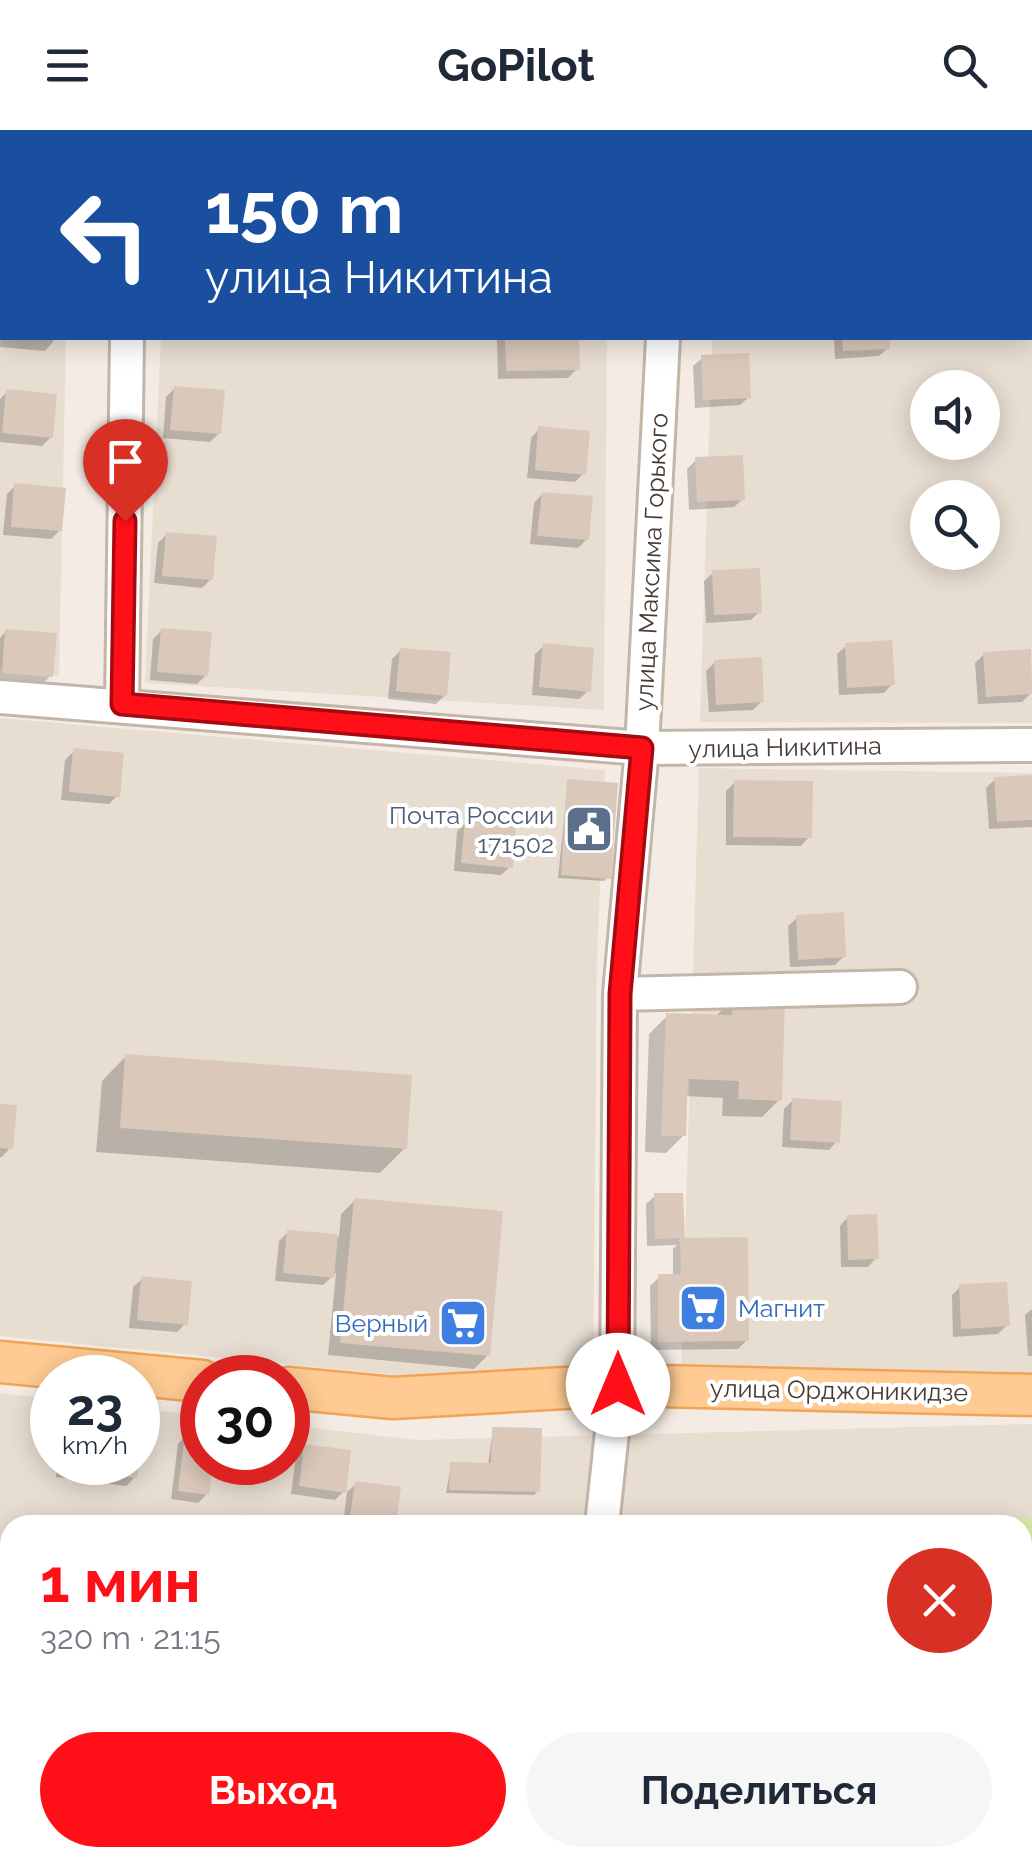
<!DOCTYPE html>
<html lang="ru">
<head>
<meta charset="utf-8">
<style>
	:root { --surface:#fff; --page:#f6f6f7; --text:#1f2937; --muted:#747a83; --accent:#ff1019 }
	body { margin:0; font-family:Raleway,sans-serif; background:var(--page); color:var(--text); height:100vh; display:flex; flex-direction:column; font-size:38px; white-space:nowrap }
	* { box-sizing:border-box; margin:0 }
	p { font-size:32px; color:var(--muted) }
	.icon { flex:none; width:55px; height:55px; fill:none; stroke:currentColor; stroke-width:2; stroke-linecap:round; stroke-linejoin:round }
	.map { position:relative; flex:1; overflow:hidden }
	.side { position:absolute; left:0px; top:1385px; width:1032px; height:352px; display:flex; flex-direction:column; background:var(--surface); border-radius:30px 30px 0 0; box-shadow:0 5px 25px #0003 }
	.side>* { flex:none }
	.top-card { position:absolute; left:0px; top:0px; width:1032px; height:210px; box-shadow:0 5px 25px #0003; background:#1a4fa0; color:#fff; overflow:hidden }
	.controls { position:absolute; left:910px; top:240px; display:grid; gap:20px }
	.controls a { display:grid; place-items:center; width:90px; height:90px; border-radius:50%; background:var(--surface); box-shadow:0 5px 25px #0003; font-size:50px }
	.speed { position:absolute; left:30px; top:1225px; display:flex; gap:20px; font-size:50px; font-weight:700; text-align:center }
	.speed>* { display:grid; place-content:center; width:130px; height:130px; border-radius:50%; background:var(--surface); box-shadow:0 5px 25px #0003; line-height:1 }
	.speed small { font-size:25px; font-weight:400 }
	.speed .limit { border:15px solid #d22; background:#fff; color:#111 }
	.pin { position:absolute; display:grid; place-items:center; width:85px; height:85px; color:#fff; margin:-102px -42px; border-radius:50% 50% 50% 0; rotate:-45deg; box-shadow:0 0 10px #0007 }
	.pin .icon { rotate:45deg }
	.me { position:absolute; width:110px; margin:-55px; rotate:0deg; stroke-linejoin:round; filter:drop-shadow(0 0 8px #0008) }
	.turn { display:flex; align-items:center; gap:35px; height:210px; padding:0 40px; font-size:45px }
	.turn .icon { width:130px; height:130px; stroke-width:2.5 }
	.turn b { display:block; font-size:70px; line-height:85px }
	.round { display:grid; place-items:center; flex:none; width:105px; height:105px; border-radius:52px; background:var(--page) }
	.overview { display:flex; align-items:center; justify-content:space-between; height:170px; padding:0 40px }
	h1 { font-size:60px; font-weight:700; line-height:75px; color:var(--accent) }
	.button { display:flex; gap:20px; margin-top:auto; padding:20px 40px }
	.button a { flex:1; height:115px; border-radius:60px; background:var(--accent); color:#fff; font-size:40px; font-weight:700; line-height:115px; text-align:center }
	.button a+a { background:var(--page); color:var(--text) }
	header { display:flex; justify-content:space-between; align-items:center; height:130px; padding:0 40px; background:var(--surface); font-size:45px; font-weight:700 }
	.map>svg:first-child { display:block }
	.residential { fill:#e8ddd1; fill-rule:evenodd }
	.green { fill:#dbeda8 }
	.shadow { fill:#0003 }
	.building { fill:#dac8bb }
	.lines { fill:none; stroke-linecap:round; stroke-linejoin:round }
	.minor-casing { stroke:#c3b5a8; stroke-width:38 }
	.major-casing { stroke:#f0a455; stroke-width:45 }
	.minor { stroke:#fff; stroke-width:32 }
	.major { stroke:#ffcb92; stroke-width:40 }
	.route-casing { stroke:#a60a10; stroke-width:25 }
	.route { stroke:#ff1019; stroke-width:18 }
	.labels { text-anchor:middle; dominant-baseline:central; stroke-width:8; stroke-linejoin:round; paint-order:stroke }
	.street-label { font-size:25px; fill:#473b33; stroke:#fff }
	.service-label { font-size:25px; fill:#4e5e75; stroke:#fff; text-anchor:end }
	.shop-label { font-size:25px; fill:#366cbe; stroke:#fff; text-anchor:start }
</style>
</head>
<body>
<header><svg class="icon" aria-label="menu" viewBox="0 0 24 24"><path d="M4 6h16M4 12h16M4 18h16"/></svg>GoPilot<svg class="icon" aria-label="search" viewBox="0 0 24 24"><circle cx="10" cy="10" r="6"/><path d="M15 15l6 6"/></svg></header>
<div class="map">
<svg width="1032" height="1737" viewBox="0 0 1032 1737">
	<rect width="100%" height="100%" fill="#f4ece4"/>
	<!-- residential -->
	<path class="residential" d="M0 0 66 2H2V208H66L59 546 0 540Z
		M718 0H1032V593L700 592 712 208H1030V2ZM928 258H982V312H928ZM928 368H982V422H928Z
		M161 208H607L604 580 145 553Z
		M0 588 605 640 597 825 593 1249 395 1245 0 1206Z
		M699 638 1032 643V1243L681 1250Z
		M0 1263 52 1269V1332H138V1278L202 1286V1332H288V1295L417 1310 1032 1294V1737H0ZM10 1395H1022V1728H10Z"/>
	<!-- green -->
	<path class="green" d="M1032 1388V1698L1028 1737H620L621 1728H1022V1395H681Z"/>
	<!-- shadow -->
	<path class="shadow" d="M858 0H906V2H856Z
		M2 174V208H54L53 212 45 221 0 217Z
		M497 208H576L577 239 568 248 498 249Z
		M834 208H887L888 218 879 226 835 229Z
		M702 228 749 267 740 275 695 278 693 236Z
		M175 258 219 303 210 312 163 308 166 267Z
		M7 262 51 307 42 316 0 312V269Z
		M539 299 583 344 575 352 527 348 531 308Z
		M696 330 743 369 734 377 689 380 687 339Z
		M15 356 60 400 51 409 3 405 7 364Z
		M542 364 587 409 578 418 530 414 534 373Z
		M167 404 211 449 202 458 154 453 158 413Z
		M713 443 759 482 751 490 706 493 704 451Z
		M162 500 206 545 197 554 150 550 153 509Z
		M6 501 50 546 42 555 0 551V508Z
		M544 516 588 561 579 569 532 565 535 524Z
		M846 516 892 554 884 563 839 565 837 524Z
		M401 520 445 565 436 574 388 569 392 529Z
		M984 524 1031 563 1022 572 978 574 975 533Z
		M715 532 762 571 753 580 709 582 706 541Z
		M74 621 118 665 109 674 61 670 65 630Z
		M1032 647V697L989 699 986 658 995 649Z
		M568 652 608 748 604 751 558 748Z
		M735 652 809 707 801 716 726 715V661Z
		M466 692 510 737 501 745 454 741 457 701Z
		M797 788 844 826 835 835 790 837 788 796Z
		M733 869 779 970 762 987 722 986 723 968 685 966 684 1005 666 1023 645 1022 649 904 667 886 715 887Z
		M126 926 405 1018 380 1043 96 1022 102 951Z
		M792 971 837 1011 829 1020 782 1017 784 979Z
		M0 976 10 1018 2 1027H0Z
		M655 1066 683 1107 679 1111 745 1110 747 1210 738 1219 651 1220 650 1156 659 1147H673V1119L677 1115 647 1116 646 1074Z
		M355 1070 488 1225 474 1239 328 1225 336 1143 323 1155 275 1151 279 1111 288 1102 339 1107 341 1084Z
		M848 1087 876 1128 868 1137H841L840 1096Z
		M142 1149 186 1193 177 1202 129 1198 133 1157Z
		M960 1157 1007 1195 998 1204 953 1207 952 1165Z
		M1032 1179V1226H1028L1025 1185Z
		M493 1299 538 1361 534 1365 446 1363 451 1334 488 1335Z
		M186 1306 202 1308 207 1364 198 1373 171 1369 178 1314Z
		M305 1317 344 1361 335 1370 291 1364 296 1326Z
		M58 1332H137L135 1347 126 1356 56 1347Z
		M356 1354 394 1395H343L347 1362Z
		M395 1728 386 1737 314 1729V1728Z
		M417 1728H485V1737H416Z"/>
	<!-- building -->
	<path class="building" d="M505 208H579L580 240 506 241Z
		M842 208H890V219L843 221Z
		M749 223 751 268 703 270 701 225Z
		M174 256 225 260 221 304 170 300Z
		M6 259 57 264 53 308 2 303Z
		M538 296 590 301 586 345 535 340Z
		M743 325 745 370 697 372 695 327Z
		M14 353 66 358 62 401 11 397Z
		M542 362 593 366 589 410 537 406Z
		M166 402 217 406 213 450 162 446Z
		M760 438 762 483 714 485 712 440Z
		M161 498 212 502 208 546 157 542Z
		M5 499 57 503 53 547 2 543Z
		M892 510 895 555 847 558 845 513Z
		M543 513 594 518 591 562 539 557Z
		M400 518 451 522 447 566 396 561Z
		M1031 519 1032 564 986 567 983 522Z
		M762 527 764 572 716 575 714 530Z
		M73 618 124 623 120 667 69 662Z
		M1032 645V690L997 692 994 647Z
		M567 649 618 653 611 749 561 745Z
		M734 650 813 651 812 708 733 707Z
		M465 689 516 694 513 738 461 733Z
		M844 782 846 827 798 830 796 785Z
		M732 867 785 869 782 971 738 969 739 951 688 949 686 1006H661L666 883 732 885Z
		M125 924 412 945 407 1019 120 998Z
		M792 968 842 971 840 1013 790 1010Z
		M0 974 17 975 13 1019 0 1018Z
		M654 1063H683L685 1108 748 1107 749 1211 658 1212V1144H681L680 1108 655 1109Z
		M354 1068 503 1081 490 1226 340 1213Z
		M877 1084 879 1129 848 1130 847 1085Z
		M287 1100 338 1104 334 1148 283 1143Z
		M141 1146 192 1151 188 1195 137 1190Z
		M1007 1152 1010 1196 961 1199 959 1154Z
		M492 1297 542 1298 540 1362 449 1360 450 1332 491 1333Z
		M185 1303 202 1305V1332H213L209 1365 178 1361Z
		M304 1314 351 1320 346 1363 299 1356Z
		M64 1332H139L137 1348 63 1339Z
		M355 1351 401 1357 396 1395H349Z
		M439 1728H488L487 1737H438Z"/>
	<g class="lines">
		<!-- minor casing -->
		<g class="minor-casing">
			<path id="minor" d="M527 0 549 2
				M130 2V0
				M674 2V0
				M0 567 642 618 1032 615
				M122 574 127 208
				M620 864 900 857
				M602 1395 617 1255 620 864 642 618 663 208
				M1022 1601 1032 1503
				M564 1737 565 1728
				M1009 1737 1010 1728"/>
		</g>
		<!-- major casing -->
		<g class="major-casing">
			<path id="major" d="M0 1232 202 1251
				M288 1258 393 1268 617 1255 1032 1265"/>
		</g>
		<!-- minor -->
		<use href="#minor" class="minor"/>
		<!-- major -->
		<use href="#major" class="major"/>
	</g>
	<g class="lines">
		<!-- route casing -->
		<g class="route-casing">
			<path id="route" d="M125 391 122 574 642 618 620 864 618 1255"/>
		</g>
		<!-- route -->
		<use href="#route" class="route"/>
	</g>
	<!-- icons -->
	<defs>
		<g id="civic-square" transform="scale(2.5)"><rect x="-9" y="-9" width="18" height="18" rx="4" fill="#5c6f8a" stroke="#fff"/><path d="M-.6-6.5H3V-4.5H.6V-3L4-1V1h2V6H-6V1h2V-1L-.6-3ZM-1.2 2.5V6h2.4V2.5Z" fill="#fff"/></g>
		<g id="supermarket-square" transform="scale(2.5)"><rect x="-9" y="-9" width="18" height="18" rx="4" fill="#3f7fe0" stroke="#fff"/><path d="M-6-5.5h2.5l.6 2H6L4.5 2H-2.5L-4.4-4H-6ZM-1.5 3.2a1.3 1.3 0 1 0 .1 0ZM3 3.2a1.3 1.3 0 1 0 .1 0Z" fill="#fff"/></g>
	</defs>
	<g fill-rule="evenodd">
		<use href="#civic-square" x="589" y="699"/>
		<use href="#supermarket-square" x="703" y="1178"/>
		<use href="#supermarket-square" x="463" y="1193"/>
	</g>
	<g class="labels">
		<!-- street labels -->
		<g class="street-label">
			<text transform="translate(651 432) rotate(-87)">улица Максима Горького</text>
			<text transform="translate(785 617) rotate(-1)">улица Никитина</text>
			<text transform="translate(839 1260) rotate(1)">улица Орджоникидзе</text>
		</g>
		<!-- service labels -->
		<g class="service-label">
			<text x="554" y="685">Почта России<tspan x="554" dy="29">171502</tspan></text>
		</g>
		<!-- shop labels -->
		<g class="shop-label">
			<text x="738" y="1178">Магнит</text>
			<text x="428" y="1193" text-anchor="end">Верный</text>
		</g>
	</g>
</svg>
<div class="controls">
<a><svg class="icon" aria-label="sound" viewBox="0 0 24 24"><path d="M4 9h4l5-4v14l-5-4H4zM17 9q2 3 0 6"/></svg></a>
<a><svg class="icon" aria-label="search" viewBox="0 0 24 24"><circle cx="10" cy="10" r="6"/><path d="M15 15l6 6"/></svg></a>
</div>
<div class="speed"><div>23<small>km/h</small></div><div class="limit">30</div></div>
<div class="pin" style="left:125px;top:391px;background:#d93025"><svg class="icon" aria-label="arrive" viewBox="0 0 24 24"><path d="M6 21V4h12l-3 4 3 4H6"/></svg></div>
<svg class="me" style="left:618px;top:1255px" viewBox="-20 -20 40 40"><circle r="19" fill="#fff"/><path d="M0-13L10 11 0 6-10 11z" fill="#ff1019"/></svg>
<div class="top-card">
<div class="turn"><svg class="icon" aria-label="left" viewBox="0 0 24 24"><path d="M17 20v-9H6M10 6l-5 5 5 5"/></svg><div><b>150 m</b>улица Никитина</div></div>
</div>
<section class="side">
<div class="overview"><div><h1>1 мин</h1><p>320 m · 21:15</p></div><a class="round" style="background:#d93025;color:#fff"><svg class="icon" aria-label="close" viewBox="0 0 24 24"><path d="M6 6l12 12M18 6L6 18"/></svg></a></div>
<div class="button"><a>Выход</a><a>Поделиться</a></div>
</section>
</div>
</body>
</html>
